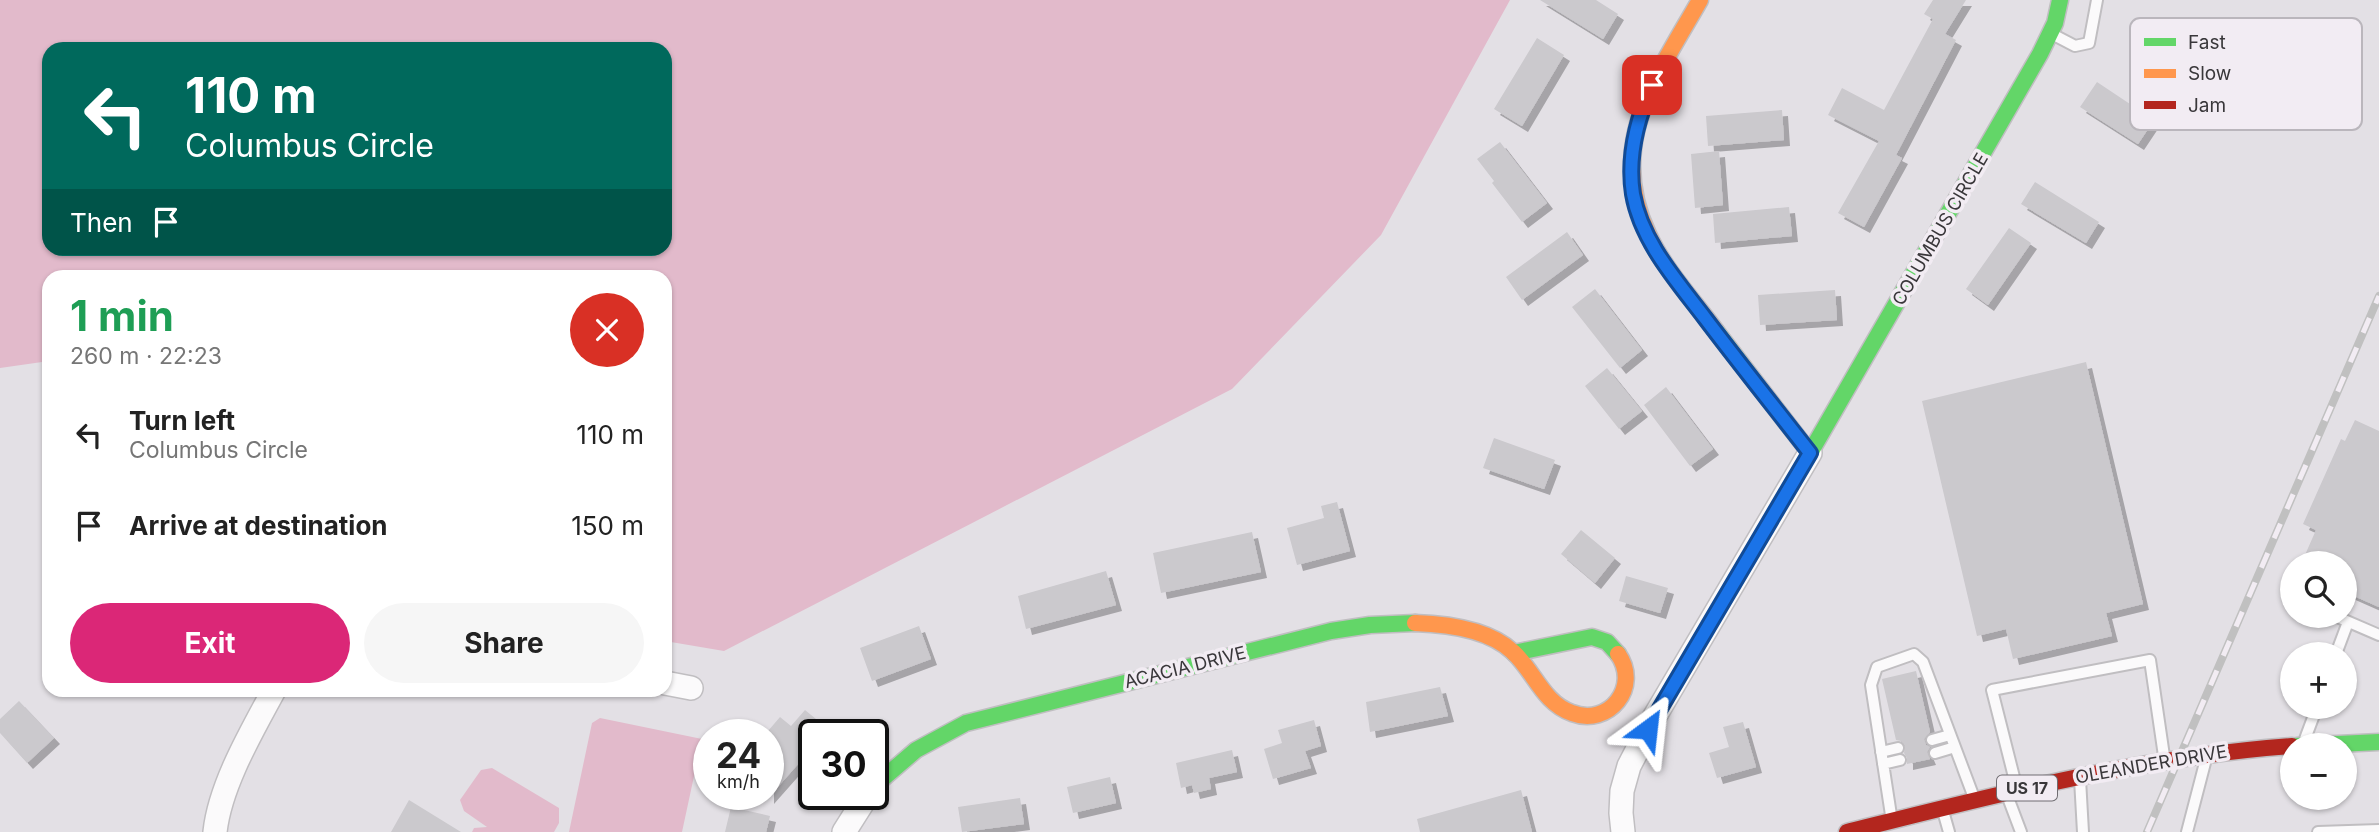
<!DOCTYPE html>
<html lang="en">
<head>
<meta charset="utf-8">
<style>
	:root { --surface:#fff; --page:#f6f6f6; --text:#222; --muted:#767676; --accent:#db2777 }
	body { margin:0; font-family:Inter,sans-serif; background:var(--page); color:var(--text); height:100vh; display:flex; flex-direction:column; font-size:26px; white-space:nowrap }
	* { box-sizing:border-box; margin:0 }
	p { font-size:23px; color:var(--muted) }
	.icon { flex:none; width:38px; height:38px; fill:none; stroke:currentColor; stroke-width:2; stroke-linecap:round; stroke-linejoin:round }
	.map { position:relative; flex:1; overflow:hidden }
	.sheet { position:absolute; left:42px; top:270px; width:630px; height:427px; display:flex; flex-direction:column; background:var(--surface); border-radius:21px; box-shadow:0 2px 5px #0004 }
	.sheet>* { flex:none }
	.top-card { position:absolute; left:42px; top:42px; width:630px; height:214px; border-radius:21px; box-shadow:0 2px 5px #0004; background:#00695c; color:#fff; overflow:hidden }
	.buttons { position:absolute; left:2280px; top:551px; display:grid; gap:14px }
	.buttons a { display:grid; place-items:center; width:77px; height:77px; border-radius:50%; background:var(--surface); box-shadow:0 2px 5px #0004; font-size:35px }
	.speed { position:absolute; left:693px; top:719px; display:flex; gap:14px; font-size:35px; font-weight:700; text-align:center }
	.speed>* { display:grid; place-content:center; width:91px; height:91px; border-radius:50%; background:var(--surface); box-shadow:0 2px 5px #0004; line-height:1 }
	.speed small { font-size:18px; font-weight:400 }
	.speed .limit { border:4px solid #111; border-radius:10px; background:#fff; color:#111 }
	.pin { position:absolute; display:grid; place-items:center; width:60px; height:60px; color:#fff; margin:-30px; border-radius:14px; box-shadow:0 4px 10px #0006 }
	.me { position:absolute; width:77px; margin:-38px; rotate:30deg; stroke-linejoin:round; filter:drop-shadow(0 0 5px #0008) }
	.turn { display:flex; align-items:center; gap:24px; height:147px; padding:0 28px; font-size:32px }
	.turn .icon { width:91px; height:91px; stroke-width:2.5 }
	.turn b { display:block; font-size:49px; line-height:60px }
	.then { display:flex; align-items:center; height:66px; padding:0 28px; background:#0003; gap:14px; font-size:26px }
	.round { display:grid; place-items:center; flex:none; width:74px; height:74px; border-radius:37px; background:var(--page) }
	.headline { display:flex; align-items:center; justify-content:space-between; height:119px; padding:0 28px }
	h1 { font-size:42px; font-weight:700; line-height:52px; color:#1e9e55 }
	.primary-button { display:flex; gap:14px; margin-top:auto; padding:14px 28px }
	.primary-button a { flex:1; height:80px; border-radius:42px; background:var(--accent); color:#fff; font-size:28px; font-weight:700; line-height:80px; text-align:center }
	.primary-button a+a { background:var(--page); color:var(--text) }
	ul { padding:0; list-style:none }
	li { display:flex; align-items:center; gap:21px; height:91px; padding:0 28px }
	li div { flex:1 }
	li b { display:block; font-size:26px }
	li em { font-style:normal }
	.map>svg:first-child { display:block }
	.green { fill:#e2bacb; fill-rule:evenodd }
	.building { fill:#cbc9cd; filter:url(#shadow) }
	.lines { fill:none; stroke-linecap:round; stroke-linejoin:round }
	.lane-casing { stroke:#c0bec1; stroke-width:14 }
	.street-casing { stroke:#c0bec1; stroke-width:26 }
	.fast-casing { stroke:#c0bec1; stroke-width:19 }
	.slow-casing { stroke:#c0bec1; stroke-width:19 }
	.jam-casing { stroke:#c0bec1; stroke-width:19 }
	.lane { stroke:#fbfafb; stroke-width:10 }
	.street { stroke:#fbfafb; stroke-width:23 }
	.fast { stroke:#63d668; stroke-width:16 }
	.slow { stroke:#ff974d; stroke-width:16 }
	.jam { stroke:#b3261e; stroke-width:16 }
	.rail-casing { stroke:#c0c0c0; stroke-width:8 }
	.rail { stroke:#f2ecf3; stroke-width:5; stroke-dasharray:16; stroke-linecap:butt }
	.route-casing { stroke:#114b97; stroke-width:18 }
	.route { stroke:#1a73e8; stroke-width:12 }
	.labels { text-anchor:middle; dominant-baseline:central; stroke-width:7; stroke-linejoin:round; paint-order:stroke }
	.shield { fill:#f2ecf3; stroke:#706d72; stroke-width:2 }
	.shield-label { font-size:16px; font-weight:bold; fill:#39373a }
	.street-label { font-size:18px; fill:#39373a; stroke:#f2ecf3 }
	.key { fill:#f2ecf3; stroke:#bab6bc; stroke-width:2 }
	.key-label { font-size:19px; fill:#39373a }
</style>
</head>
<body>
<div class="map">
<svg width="2379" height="832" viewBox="0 0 2379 832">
	<defs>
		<filter id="shadow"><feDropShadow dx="6" dy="6" stdDeviation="0" flood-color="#0004"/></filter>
	</defs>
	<rect width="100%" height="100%" fill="#e3e0e5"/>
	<!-- green -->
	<path class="green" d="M0 0H1510L1381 235 1232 389 724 651 665 641V276H49V361L0 368ZM665 49V248H49V49Z
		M600 718 702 739 682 832H569L592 723Z
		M492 768 559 808V823L554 832H472L474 828 487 827 464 811 460 800 481 770Z"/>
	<!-- building -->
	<path class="building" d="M1540 0H1596L1618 14 1603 39Z
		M1933 0H1966L1945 34 1956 40 1896 155 1902 158 1864 227 1838 213 1879 141 1828 115 1842 88 1884 110 1933 19 1924 14Z
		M1537 38 1564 55 1522 126 1494 109Z
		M2097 82 2154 120 2138 144 2080 107Z
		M1782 110 1784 140 1708 146 1706 116Z
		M1500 142 1547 203 1522 222 1492 183 1494 181 1477 159Z
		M1719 151 1723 205 1695 208 1691 154Z
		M2035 182 2099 222 2086 243 2021 204Z
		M1789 207 1792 236 1715 243 1713 214Z
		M2009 228 2031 243 1988 305 1966 289Z
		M1567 232 1583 255 1522 300 1506 277Z
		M1595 289 1642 350 1620 368 1572 307Z
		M1835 290 1837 320 1760 325 1758 295Z
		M2086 362 2143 604 2106 613 2112 636 2013 659 2006 629 1977 636 1922 401Z
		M1607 368 1642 411 1619 429 1585 386Z
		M1666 387 1713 449 1690 466 1644 405Z
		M2355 420 2379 431V607L2345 592V564H2301L2316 530 2303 524 2341 439 2345 441Z
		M1494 438 1555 460 1544 489 1483 468Z
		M1337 502 1350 551 1297 565 1287 528 1324 518 1321 506Z
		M1581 530 1615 558 1595 583 1561 554Z
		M1252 532 1261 572 1161 593 1153 553Z
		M1106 571 1116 605 1026 629 1018 596Z
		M1626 576 1668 588 1660 613 1619 601Z
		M919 626 931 659 872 681 860 648Z
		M1916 671 1930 732 1924 739 1926 745 1930 747 1927 752 1930 759 1907 764V758L1904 753 1905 746 1901 741 1896 740 1882 679Z
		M1440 687 1448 716 1370 732 1366 702Z
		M19 701 54 738 27 763 0 733V719Z
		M805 710 816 719 805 733 814 741V746L768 798V731L780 717 791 726Z
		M1314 720 1321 746 1305 751 1311 768 1273 779 1264 749 1282 743 1278 730Z
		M1743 722 1756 767 1717 778 1709 753 1729 747 1723 727Z
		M1232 750 1237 772 1209 778 1211 789 1194 793 1192 785 1181 788 1176 763Z
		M1110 777 1116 803 1073 813 1067 787Z
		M1521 790 1532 832H1420L1417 819Z
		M1020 798 1024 824 962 832 958 807Z
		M409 800 461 832H391Z
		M731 807 770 816 766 832H725Z"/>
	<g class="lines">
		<!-- lane casing -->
		<g class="lane-casing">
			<path id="lane" d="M2052 34 2075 46 2089 43 2097 0
				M2335 616 2379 635
				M2336 654 2348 622
				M2305 739 2317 707
				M1932 740 1950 735
				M1881 752 1898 748
				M1935 753 1955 747
				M1883 764 1900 760
				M2080 779 2083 832
				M2016 785 1992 690 2150 660 2164 756
				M2007 795 2021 832
				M1943 811 1949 832
				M1891 815 1871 685 1877 667 1914 654 1923 662 1973 795
				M2187 832 2206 759
				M2318 832 2379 830"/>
		</g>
		<!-- street casing -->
		<g class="street-casing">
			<path id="street" d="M665 683 691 688
				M215 832C220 785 252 731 274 690
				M844 832 868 794
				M1623 832 1621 813 1622 791 1629 766 1655 716 1810 453"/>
		</g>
		<!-- fast casing -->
		<g class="fast-casing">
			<path id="fast" d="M1716 331 1810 453 2040 54 2055 23 2060 0
				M1514 653 1592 637 1607 642 1618 654
				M2297 746 2379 742
				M873 787 916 750 966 723 1331 631 1370 625 1415 623"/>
		</g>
		<!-- slow casing -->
		<g class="slow-casing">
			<path id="slow" d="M1700 0C1657 76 1605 144 1648 234 1664 269 1693 300 1716 331
				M1415 623C1446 624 1489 629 1513 652 1534 671 1543 703 1572 713 1609 727 1641 687 1618 654"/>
		</g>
		<!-- jam casing -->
		<g class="jam-casing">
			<path id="jam" d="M1847 832C1994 795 2140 757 2292 746"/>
		</g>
		<!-- lane -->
		<use href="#lane" class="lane"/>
		<!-- street -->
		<use href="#street" class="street"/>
		<!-- fast -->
		<use href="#fast" class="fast"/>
		<!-- slow -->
		<use href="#slow" class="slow"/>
		<!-- jam -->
		<use href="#jam" class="jam"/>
		<!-- rail casing -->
		<g class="rail-casing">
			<path id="rail" d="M2147 832 2379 296"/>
		</g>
		<!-- rail -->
		<use href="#rail" class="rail"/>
	</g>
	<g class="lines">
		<!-- route casing -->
		<g class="route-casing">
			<path id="route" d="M1648 729 1810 453C1775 408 1739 363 1705 318 1677 281 1641 241 1633 194 1627 156 1637 119 1652 85"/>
		</g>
		<!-- route -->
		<use href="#route" class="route"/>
	</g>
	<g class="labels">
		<!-- shield labels -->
		<rect class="shield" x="1997" y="775.5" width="60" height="25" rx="5"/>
		<g class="shield-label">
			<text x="2027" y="788">US 17</text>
		</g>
		<!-- street labels -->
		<g class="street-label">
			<text transform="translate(1940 229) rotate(-60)">COLUMBUS CIRCLE</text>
			<text transform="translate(1185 667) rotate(-14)">ACACIA DRIVE</text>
			<text transform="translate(2151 764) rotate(-10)">OLEANDER DRIVE</text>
		</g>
	</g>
	<!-- legend -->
	<rect x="2130" y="18" width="232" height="112" rx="10" class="key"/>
	<rect x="2144" y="38" width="32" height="8" fill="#63d668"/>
	<rect x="2144" y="69" width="32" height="9" fill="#ff974d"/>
	<rect x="2144" y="101" width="32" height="8" fill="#b3261e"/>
	<g class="key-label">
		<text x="2188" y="49">Fast</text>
		<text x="2188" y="80">Slow</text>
		<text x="2188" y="112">Jam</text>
	</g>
</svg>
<div class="buttons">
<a><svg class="icon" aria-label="search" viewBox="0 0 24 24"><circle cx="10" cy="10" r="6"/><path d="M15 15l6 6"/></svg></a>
<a>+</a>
<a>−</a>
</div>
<div class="speed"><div>24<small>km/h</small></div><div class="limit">30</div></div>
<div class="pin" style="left:1652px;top:85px;background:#d93025"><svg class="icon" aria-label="arrive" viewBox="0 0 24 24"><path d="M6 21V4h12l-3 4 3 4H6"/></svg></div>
<svg class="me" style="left:1648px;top:729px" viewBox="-20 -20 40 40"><path d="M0-17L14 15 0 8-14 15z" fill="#1a73e8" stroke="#fff" stroke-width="4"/></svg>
<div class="top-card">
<div class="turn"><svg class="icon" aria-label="left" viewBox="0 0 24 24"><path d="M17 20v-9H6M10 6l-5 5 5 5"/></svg><div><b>110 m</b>Columbus Circle</div></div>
<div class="then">Then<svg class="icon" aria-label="arrive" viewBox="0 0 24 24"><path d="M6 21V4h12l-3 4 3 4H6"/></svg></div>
</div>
<section class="sheet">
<div class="headline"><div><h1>1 min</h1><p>260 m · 22:23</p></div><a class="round" style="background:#d93025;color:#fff"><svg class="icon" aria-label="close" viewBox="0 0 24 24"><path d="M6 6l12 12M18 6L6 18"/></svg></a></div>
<ul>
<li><svg class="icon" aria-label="left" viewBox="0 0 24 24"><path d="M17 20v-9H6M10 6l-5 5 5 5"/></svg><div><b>Turn left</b><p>Columbus Circle</p></div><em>110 m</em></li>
<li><svg class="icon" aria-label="arrive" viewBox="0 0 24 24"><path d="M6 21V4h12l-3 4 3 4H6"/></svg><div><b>Arrive at destination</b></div><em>150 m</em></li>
</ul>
<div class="primary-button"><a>Exit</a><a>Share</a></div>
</section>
</div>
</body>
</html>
